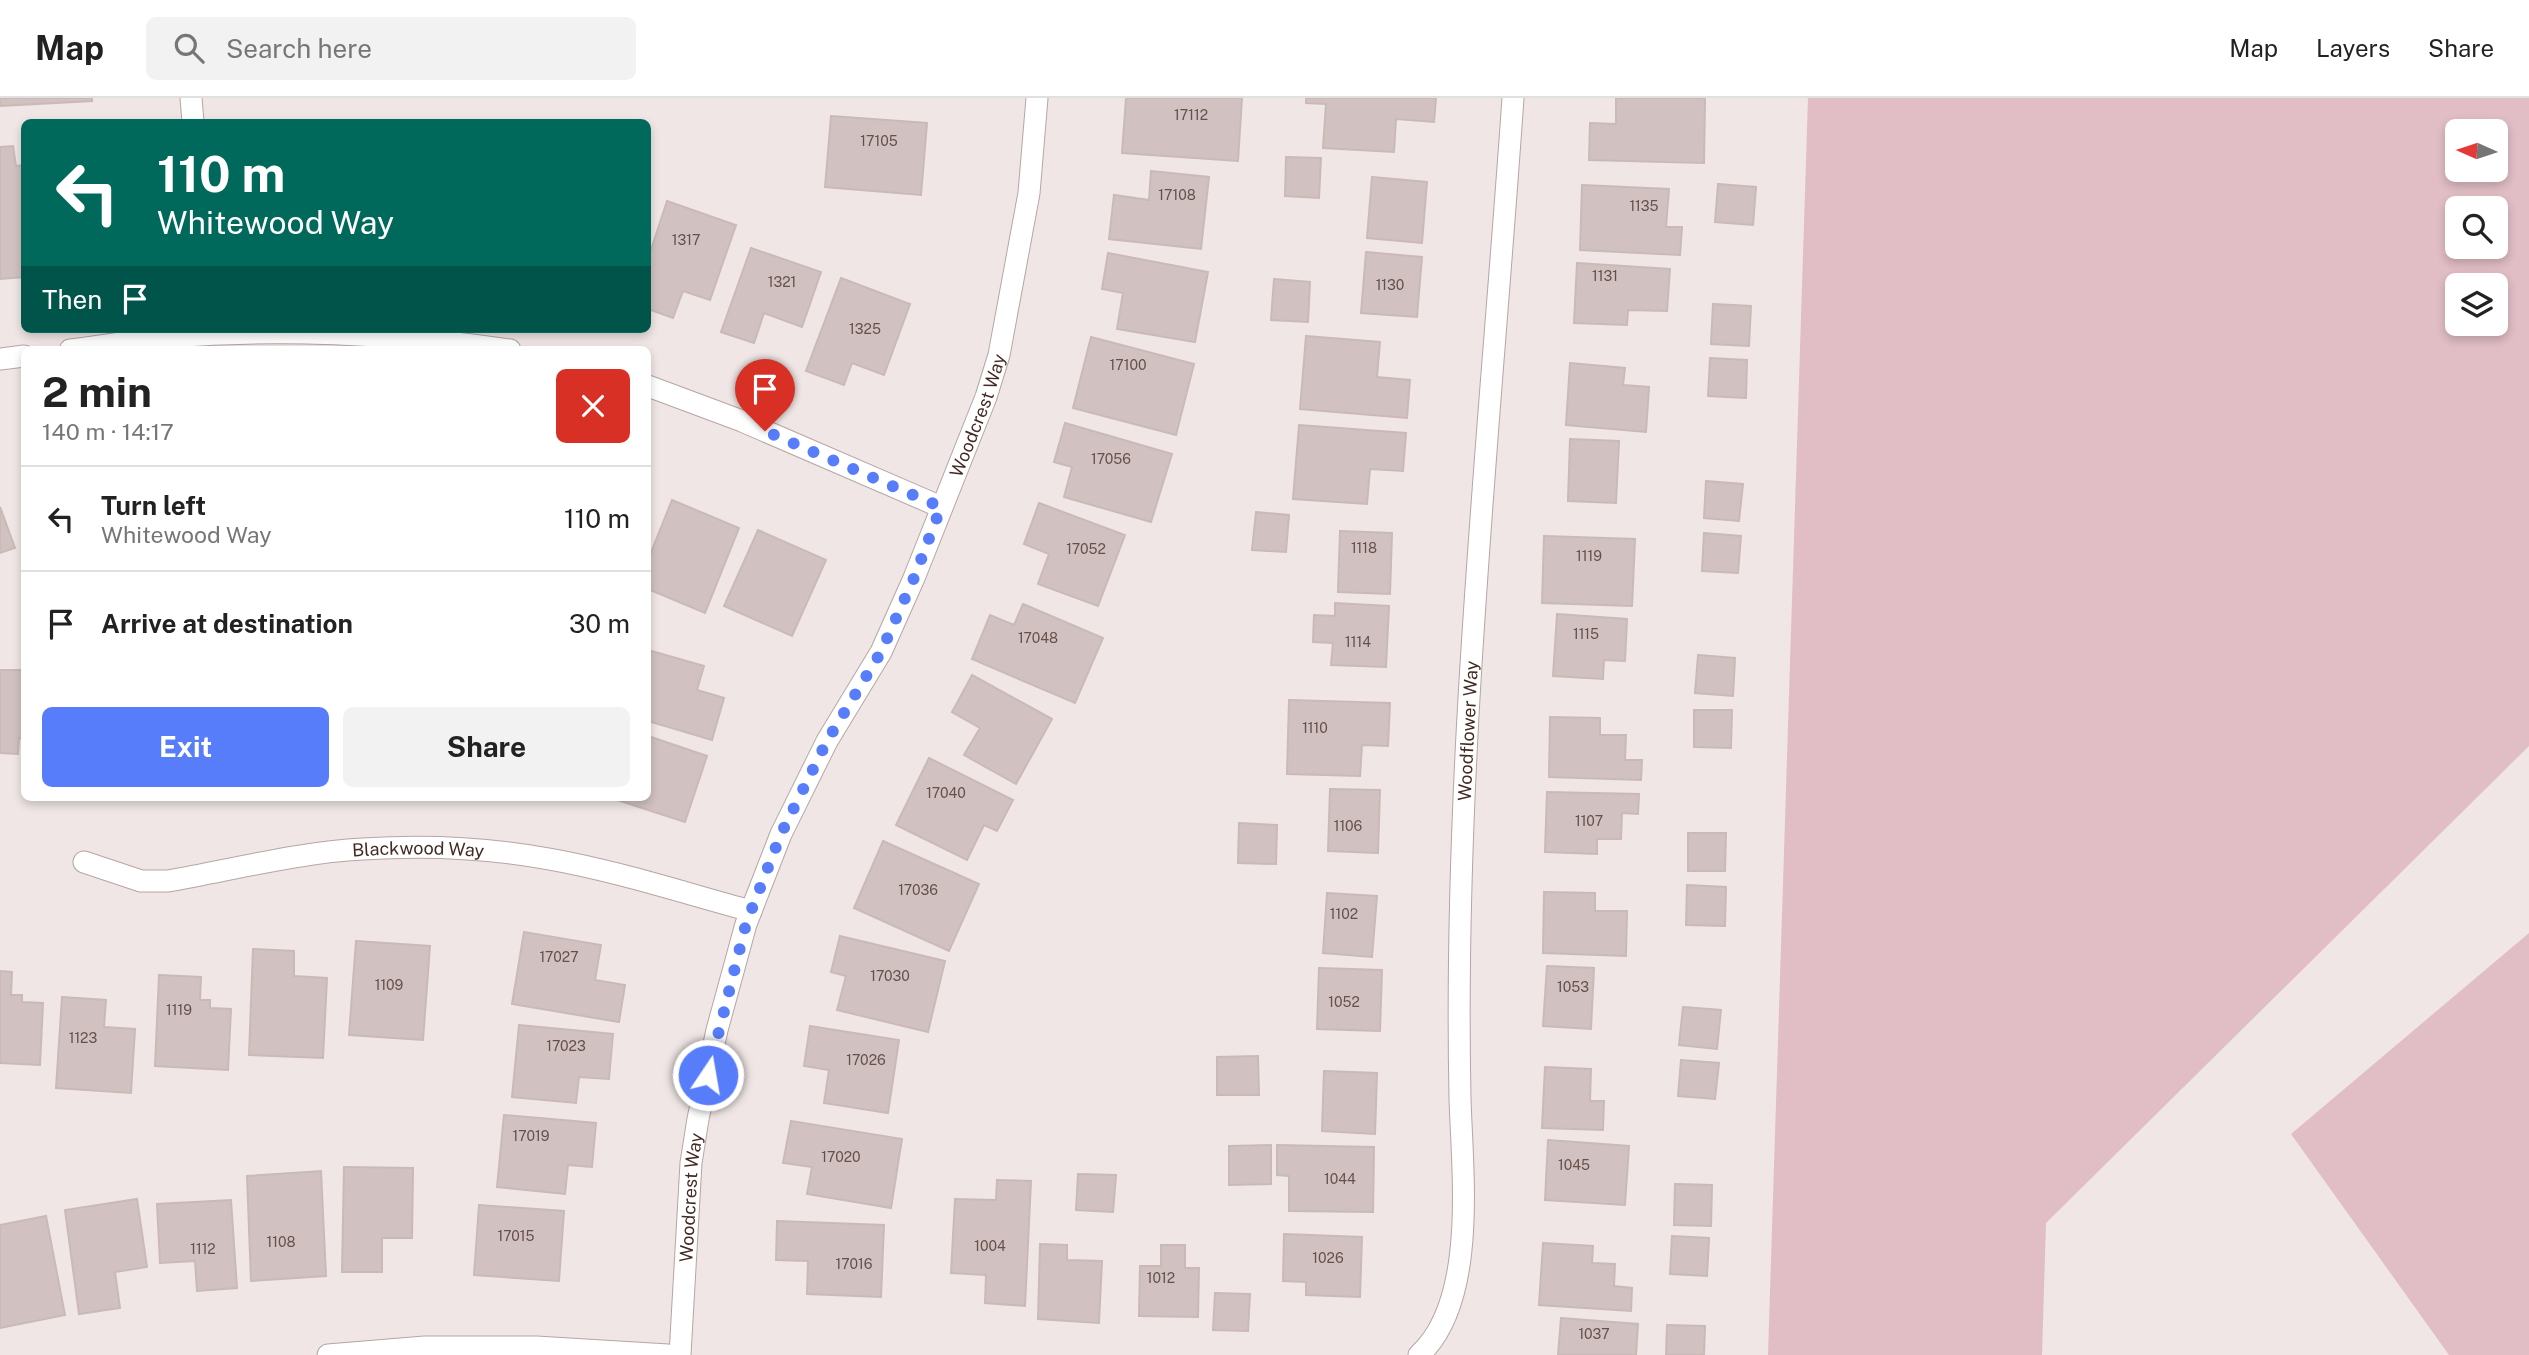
<!DOCTYPE html>
<html lang="en">
<head>
<meta charset="utf-8">
<style>
	:root { --surface:#fff; --page:#f2f2f2; --text:#222; --muted:#767676; --line:#e0e0e0; --accent:#587dfb }
	body { margin:0; font-family:"Public Sans",sans-serif; background:var(--page); color:var(--text); height:100vh; display:flex; flex-direction:column; font-size:26px; white-space:nowrap }
	* { box-sizing:border-box; margin:0 }
	p { font-size:23px; color:var(--muted) }
	.icon { flex:none; width:38px; height:38px; fill:none; stroke:currentColor; stroke-width:2; stroke-linecap:round; stroke-linejoin:round }
	.map { position:relative; flex:1; overflow:hidden }
	.details { position:absolute; left:21px; top:248px; width:630px; height:455px; display:flex; flex-direction:column; background:var(--surface); border-radius:10px; box-shadow:0 4px 10px #0003 }
	.details>* { flex:none }
	.banner { position:absolute; left:21px; top:21px; width:630px; height:214px; border-radius:10px; box-shadow:0 4px 10px #0003; background:#00695c; color:#fff; overflow:hidden }
	.needle { width:46px; rotate:273deg }
	.buttons { position:absolute; left:2445px; top:21px; display:grid; gap:14px }
	.buttons a { display:grid; place-items:center; width:63px; height:63px; border-radius:10px; background:var(--surface); box-shadow:0 4px 10px #0003; font-size:35px }
	.pin { position:absolute; display:grid; place-items:center; width:60px; height:60px; color:#fff; margin:-72px -30px; border-radius:50% 50% 50% 0; rotate:-45deg; box-shadow:0 0 7px #0007 }
	.pin .icon { rotate:45deg }
	.me { position:absolute; width:77px; margin:-38px; rotate:12deg; stroke-linejoin:round; filter:drop-shadow(0 0 5px #0008) }
	.turn { display:flex; align-items:center; gap:24px; height:147px; padding:0 21px; font-size:32px }
	.turn .icon { width:91px; height:91px; stroke-width:2.5 }
	.turn b { display:block; font-size:49px; line-height:60px }
	.then { display:flex; align-items:center; height:66px; padding:0 21px; background:#0003; gap:14px; font-size:26px }
	.round { display:grid; place-items:center; flex:none; width:74px; height:74px; border-radius:10px; background:var(--page) }
	.headline { display:flex; align-items:center; justify-content:space-between; height:119px; padding:0 21px }
	h1 { font-size:42px; font-weight:700; line-height:52px }
	.button { display:flex; gap:14px; margin-top:auto; padding:14px 21px }
	.button a { flex:1; height:80px; border-radius:10px; background:var(--accent); color:#fff; font-size:28px; font-weight:700; line-height:80px; text-align:center }
	.button a+a { background:var(--page); color:var(--text) }
	ul { padding:0; list-style:none }
	li { display:flex; align-items:center; gap:21px; height:105px; padding:0 21px; border-top:2px solid var(--line) }
	li div { flex:1 }
	li b { display:block; font-size:26px }
	li em { font-style:normal }
	header { display:flex; align-items:center; gap:42px; box-sizing:border-box; height:98px; padding:0 35px; background:var(--surface); border-bottom:2px solid var(--line) }
	header strong { font-size:33px }
	nav { display:flex; gap:38px; margin-inline-start:auto; font-size:24px }
	.search { width:490px; height:63px; background:var(--page); display:flex; align-items:center; gap:18px; box-sizing:border-box; padding:0 24px; border-radius:10px; color:var(--muted); font-size:26px }
	.map>svg:first-child { display:block }
	.green { fill:#e1bdc5; fill-rule:evenodd }
	.building { fill:#d1c2c1; stroke:#cab9b7; stroke-width:2 }
	.lines { fill:none; stroke-linecap:round; stroke-linejoin:round }
	.minor-casing { stroke:#b5a6a3; stroke-width:23 }
	.minor { stroke:#fff; stroke-width:21 }
	.route { stroke:#587dfb; stroke-width:12; stroke-dasharray:0 21.6 }
	.labels { text-anchor:middle; dominant-baseline:central; stroke-width:5; stroke-linejoin:round; paint-order:stroke }
	.number-label { font-size:14px; fill:#66514a }
	.street-label { font-size:18px; fill:#432b23; stroke:#fbf7f7 }
</style>
</head>
<body>
<header>
<strong>Map</strong>
<div class="search"><svg class="icon" aria-label="search" viewBox="0 0 24 24"><circle cx="10" cy="10" r="6"/><path d="M15 15l6 6"/></svg>Search here</div>
<nav><a>Map</a><a>Layers</a><a>Share</a></nav>
</header>
<div class="map">
<svg width="2529" height="1257" viewBox="0 0 2529 1257">
	<rect width="100%" height="100%" fill="#efe6e5"/>
	<!-- green -->
	<path class="green" d="M1808 0H2529V648L2046 1125 2042 1257H1768ZM2457 33H2496V72H2457ZM2457 110H2496V149H2457ZM2457 187H2496V226H2457Z
		M2529 835V1257H2449L2291 1036Z"/>
	<!-- building -->
	<path class="building" d="M0 0H92V3L0 8Z
		M1126 0H1242L1238 63 1122 55Z
		M1306 0H1436L1434 24 1396 21 1394 54 1323 50 1326 6 1306 5Z
		M1616 0H1705L1704 65 1589 62 1590 25 1616 26Z
		M831 18 927 25 921 97 825 89Z
		M13 48 16 68 24 67V179L0 181V49Z
		M1286 59 1321 60 1319 100 1285 98Z
		M1151 73 1209 79 1201 151 1109 141 1114 97 1149 102Z
		M1372 79 1427 84 1422 145 1367 140Z
		M1718 86 1756 89 1753 127 1715 124Z
		M1582 87 1669 91 1666 129H1682L1680 157 1580 152Z
		M667 103 736 127 710 202 683 193 673 220 648 211V161Z
		M751 150 821 174 802 229 764 215 754 245 721 234Z
		M1366 154 1422 159 1417 219 1361 215Z
		M1108 155 1208 174 1195 244 1117 231 1123 195 1102 191Z
		M1577 165 1670 171 1667 213 1628 212 1627 227 1574 225Z
		M841 180 910 206 884 277 852 265 844 287 806 273Z
		M1274 181 1310 184 1308 224 1271 222Z
		M1713 206 1751 208 1749 248 1711 246Z
		M1306 238 1380 244 1377 279 1410 282 1407 320 1300 311Z
		M1091 239 1194 266 1176 337 1073 310Z
		M1710 260 1747 262 1746 300 1708 298Z
		M1570 265 1625 270 1623 287 1649 289 1646 334 1566 327Z
		M1065 325 1172 356 1151 424 1064 399 1072 369 1054 364Z
		M1299 327 1406 335 1403 373 1370 371 1367 406 1293 401Z
		M22 334H24V419Z
		M1570 341 1619 343 1616 405 1568 403Z
		M1706 383 1743 386 1739 423 1704 420Z
		M672 402 739 430 705 515 648 491V462Z
		M1039 405 1125 437 1098 508 1038 486 1049 456 1024 446Z
		M0 409 15 450 0 455Z
		M1256 414 1289 417 1286 454 1252 452Z
		M758 432 826 462 792 538 724 508Z
		M1340 433 1392 435 1390 496 1338 494Z
		M1704 435 1741 438 1738 475 1702 473Z
		M1544 438 1635 441 1632 508 1542 505Z
		M1335 505 1389 508 1386 569 1331 567 1333 545 1313 544 1314 517 1335 518Z
		M1023 506 1103 540 1075 605 972 561 990 517 1014 527Z
		M1557 516 1627 521 1625 563 1604 562 1603 581 1553 578Z
		M648 552 704 568 697 592 724 600 712 642 648 623Z
		M1698 557 1735 560 1733 598 1695 595Z
		M0 572H24V641L19 640 18 656 0 655Z
		M972 577 1052 621 1016 686 964 657 980 630 952 614Z
		M1289 602 1390 605 1388 648 1362 647 1360 678 1287 676Z
		M1694 612H1732L1731 650 1694 649Z
		M1550 619 1600 620V637H1626L1625 662H1642L1641 682 1549 679Z
		M648 638 707 658 685 724 611 700H648Z
		M929 660 1013 702 997 733 984 727 967 762 896 727Z
		M1330 691 1380 692 1378 755 1328 753Z
		M1547 694 1639 696 1638 716 1622 715 1621 741H1597V756L1545 754Z
		M1239 725 1277 727 1276 766 1238 765Z
		M1688 735H1726L1725 773H1688Z
		M883 743 979 786 949 853 854 810Z
		M1687 787 1726 789 1725 828 1686 827Z
		M1544 794 1595 795V813H1627L1626 858 1543 855Z
		M1327 795 1377 798 1372 859 1323 855Z
		M524 834 601 847 595 882 625 887 619 924 512 906Z
		M840 838 945 863 928 934 837 912 846 878 831 874Z
		M356 843 430 848 423 942 349 937Z
		M253 851 294 853V878L327 880 323 960 249 957Z
		M1547 868 1594 870 1591 931 1543 928Z
		M1319 870 1382 872 1380 933 1317 931Z
		M0 873 12 874 11 897H22V904L43 905 40 967 0 965Z
		M159 877 201 879 200 902H210V910L231 911 228 972 155 968Z
		M62 899 106 902 104 929 135 931 131 995 56 990Z
		M1683 909 1721 912 1717 951 1679 947Z
		M519 927 613 936 609 981 579 979 576 1005 512 999Z
		M810 928 899 942 888 1015 824 1005 829 972 804 968Z
		M1258 958 1259 997H1217V959Z
		M1681 962 1719 965 1715 1001 1678 998Z
		M1545 969 1591 971 1590 1003H1604L1603 1032 1542 1030Z
		M1324 973 1377 975 1375 1036 1322 1033Z
		M504 1017 596 1025 592 1069 568 1067 565 1096 497 1089Z
		M791 1023 902 1041 891 1110 807 1096 812 1069 783 1065Z
		M1548 1042 1629 1048 1625 1107 1545 1102Z
		M1271 1047V1086L1229 1087V1048Z
		M1277 1047 1374 1049 1373 1114 1289 1113V1078L1277 1077Z
		M344 1069 413 1070 412 1140H382V1174H342Z
		M321 1073 326 1178 251 1183 247 1078Z
		M1078 1076 1116 1077 1113 1114 1076 1112Z
		M997 1082 1031 1083 1025 1208 985 1205 986 1177 951 1175 955 1101 996 1102Z
		M1675 1086 1712 1087 1711 1128 1674 1127Z
		M137 1101 147 1169 115 1174 120 1210 79 1216 65 1112Z
		M231 1102 237 1190 197 1193 195 1163 160 1165 157 1106Z
		M479 1107 564 1113 559 1183 474 1177Z
		M46 1118 65 1217 0 1230V1127Z
		M777 1123 884 1127 881 1199 807 1196 808 1163 776 1162Z
		M1284 1136 1362 1139 1360 1199 1306 1197V1184L1283 1183Z
		M1672 1138 1709 1140 1707 1178 1670 1176Z
		M1543 1145 1593 1148 1592 1165 1615 1166 1614 1188 1632 1190 1631 1213 1539 1207Z
		M1040 1146 1067 1147V1162L1102 1163 1099 1225 1038 1221Z
		M1161 1147H1185V1170H1199L1198 1219 1139 1218 1140 1168H1161Z
		M1215 1195 1250 1196 1248 1233 1213 1232Z
		M1561 1220 1638 1226 1636 1257H1558Z
		M1667 1227 1705 1228 1704 1257H1666Z"/>
	<g class="lines">
		<!-- minor casing -->
		<g class="minor-casing">
			<g id="minor">
				<path d="M191 0 193 24"/>
				<path d="M70 252C103 248 137 242 170 239 283 230 398 236 510 252"/>
				<path d="M0 261 24 258"/>
				<path d="M648 288 742 323 941 409"/>
				<path id="s1" d="M84 764 141 783H168C231 772 300 754 363 751 424 747 489 750 549 761 617 773 684 795 751 813"/>
				<path d="M328 1257 425 1249H536L668 1257"/>
				<path id="s2" d="M680 1257 691 1065 698 1021 717 932 746 826 781 736 827 643 881 554 914 480 986 299 999 257 1029 95 1037 0"/>
				<path id="s3" d="M1419 1257C1478 1203 1462 1073 1460 1000 1453 666 1490 333 1513 0"/>
			</g>
		</g>
		<!-- minor -->
		<use href="#minor" class="minor"/>
	</g>
	<g class="lines">
		<!-- route -->
		<path class="route" d="M708 977 746 826 781 736 827 643 881 554 914 480 941 409 765 333"/>
	</g>
	<g class="labels">
		<!-- number labels -->
		<g class="number-label">
			<text x="1191" y="17">17112</text>
			<text x="879" y="43">17105</text>
			<text x="1177" y="97">17108</text>
			<text x="1644" y="108">1135</text>
			<text x="686" y="142">1317</text>
			<text x="1605" y="178">1131</text>
			<text x="782" y="184">1321</text>
			<text x="1390" y="187">1130</text>
			<text x="865" y="231">1325</text>
			<text x="1128" y="267">17100</text>
			<text x="1111" y="361">17056</text>
			<text x="1364" y="450">1118</text>
			<text x="1086" y="451">17052</text>
			<text x="1589" y="458">1119</text>
			<text x="1586" y="536">1115</text>
			<text x="1038" y="540">17048</text>
			<text x="1358" y="544">1114</text>
			<text x="1315" y="630">1110</text>
			<text x="946" y="695">17040</text>
			<text x="1589" y="723">1107</text>
			<text x="1348" y="728">1106</text>
			<text x="918" y="792">17036</text>
			<text x="1344" y="816">1102</text>
			<text x="559" y="859">17027</text>
			<text x="890" y="878">17030</text>
			<text x="389" y="887">1109</text>
			<text x="1573" y="889">1053</text>
			<text x="1344" y="904">1052</text>
			<text x="179" y="912">1119</text>
			<text x="83" y="940">1123</text>
			<text x="566" y="948">17023</text>
			<text x="866" y="962">17026</text>
			<text x="531" y="1038">17019</text>
			<text x="841" y="1059">17020</text>
			<text x="1574" y="1067">1045</text>
			<text x="1340" y="1081">1044</text>
			<text x="516" y="1138">17015</text>
			<text x="281" y="1144">1108</text>
			<text x="990" y="1148">1004</text>
			<text x="203" y="1151">1112</text>
			<text x="1328" y="1160">1026</text>
			<text x="854" y="1166">17016</text>
			<text x="1161" y="1180">1012</text>
			<text x="1594" y="1236">1037</text>
		</g>
		<!-- street labels -->
		<g class="street-label">
			<text stroke="none"><textPath href="#s2" startOffset="998">Woodcrest Way</textPath></text>
			<text stroke="none"><textPath href="#s3" startOffset="635">Woodflower Way</textPath></text>
			<text stroke="none"><textPath href="#s1" startOffset="340">Blackwood Way</textPath></text>
			<text stroke="none"><textPath href="#s2" startOffset="158">Woodcrest Way</textPath></text>
		</g>
	</g>
</svg>
<div class="buttons">
<a><svg class="needle" viewBox="-14 -14 28 28"><path d="M0-13l5 13h-10z" fill="#e53935"/><path d="M0 13l5-13h-10z" fill="#767676"/></svg></a>
<a><svg class="icon" aria-label="search" viewBox="0 0 24 24"><circle cx="10" cy="10" r="6"/><path d="M15 15l6 6"/></svg></a>
<a><svg class="icon" aria-label="layers" viewBox="0 0 24 24"><path d="M12 4l9 5-9 5-9-5zM3 14l9 5 9-5"/></svg></a>
</div>
<div class="pin" style="left:765px;top:333px;background:#d93025"><svg class="icon" aria-label="arrive" viewBox="0 0 24 24"><path d="M6 21V4h12l-3 4 3 4H6"/></svg></div>
<svg class="me" style="left:708px;top:977px" viewBox="-20 -20 40 40"><circle r="17" fill="#587dfb" stroke="#fff" stroke-width="3"/><path d="M0-11L8 9 0 5-8 9z" fill="#fff"/></svg>
<div class="banner">
<div class="turn"><svg class="icon" aria-label="left" viewBox="0 0 24 24"><path d="M17 20v-9H6M10 6l-5 5 5 5"/></svg><div><b>110 m</b>Whitewood Way</div></div>
<div class="then">Then<svg class="icon" aria-label="arrive" viewBox="0 0 24 24"><path d="M6 21V4h12l-3 4 3 4H6"/></svg></div>
</div>
<section class="details">
<div class="headline"><div><h1>2 min</h1><p>140 m · 14:17</p></div><a class="round" style="background:#d93025;color:#fff"><svg class="icon" aria-label="close" viewBox="0 0 24 24"><path d="M6 6l12 12M18 6L6 18"/></svg></a></div>
<ul>
<li><svg class="icon" aria-label="left" viewBox="0 0 24 24"><path d="M17 20v-9H6M10 6l-5 5 5 5"/></svg><div><b>Turn left</b><p>Whitewood Way</p></div><em>110 m</em></li>
<li><svg class="icon" aria-label="arrive" viewBox="0 0 24 24"><path d="M6 21V4h12l-3 4 3 4H6"/></svg><div><b>Arrive at destination</b></div><em>30 m</em></li>
</ul>
<div class="button"><a>Exit</a><a>Share</a></div>
</section>
</div>
</body>
</html>
